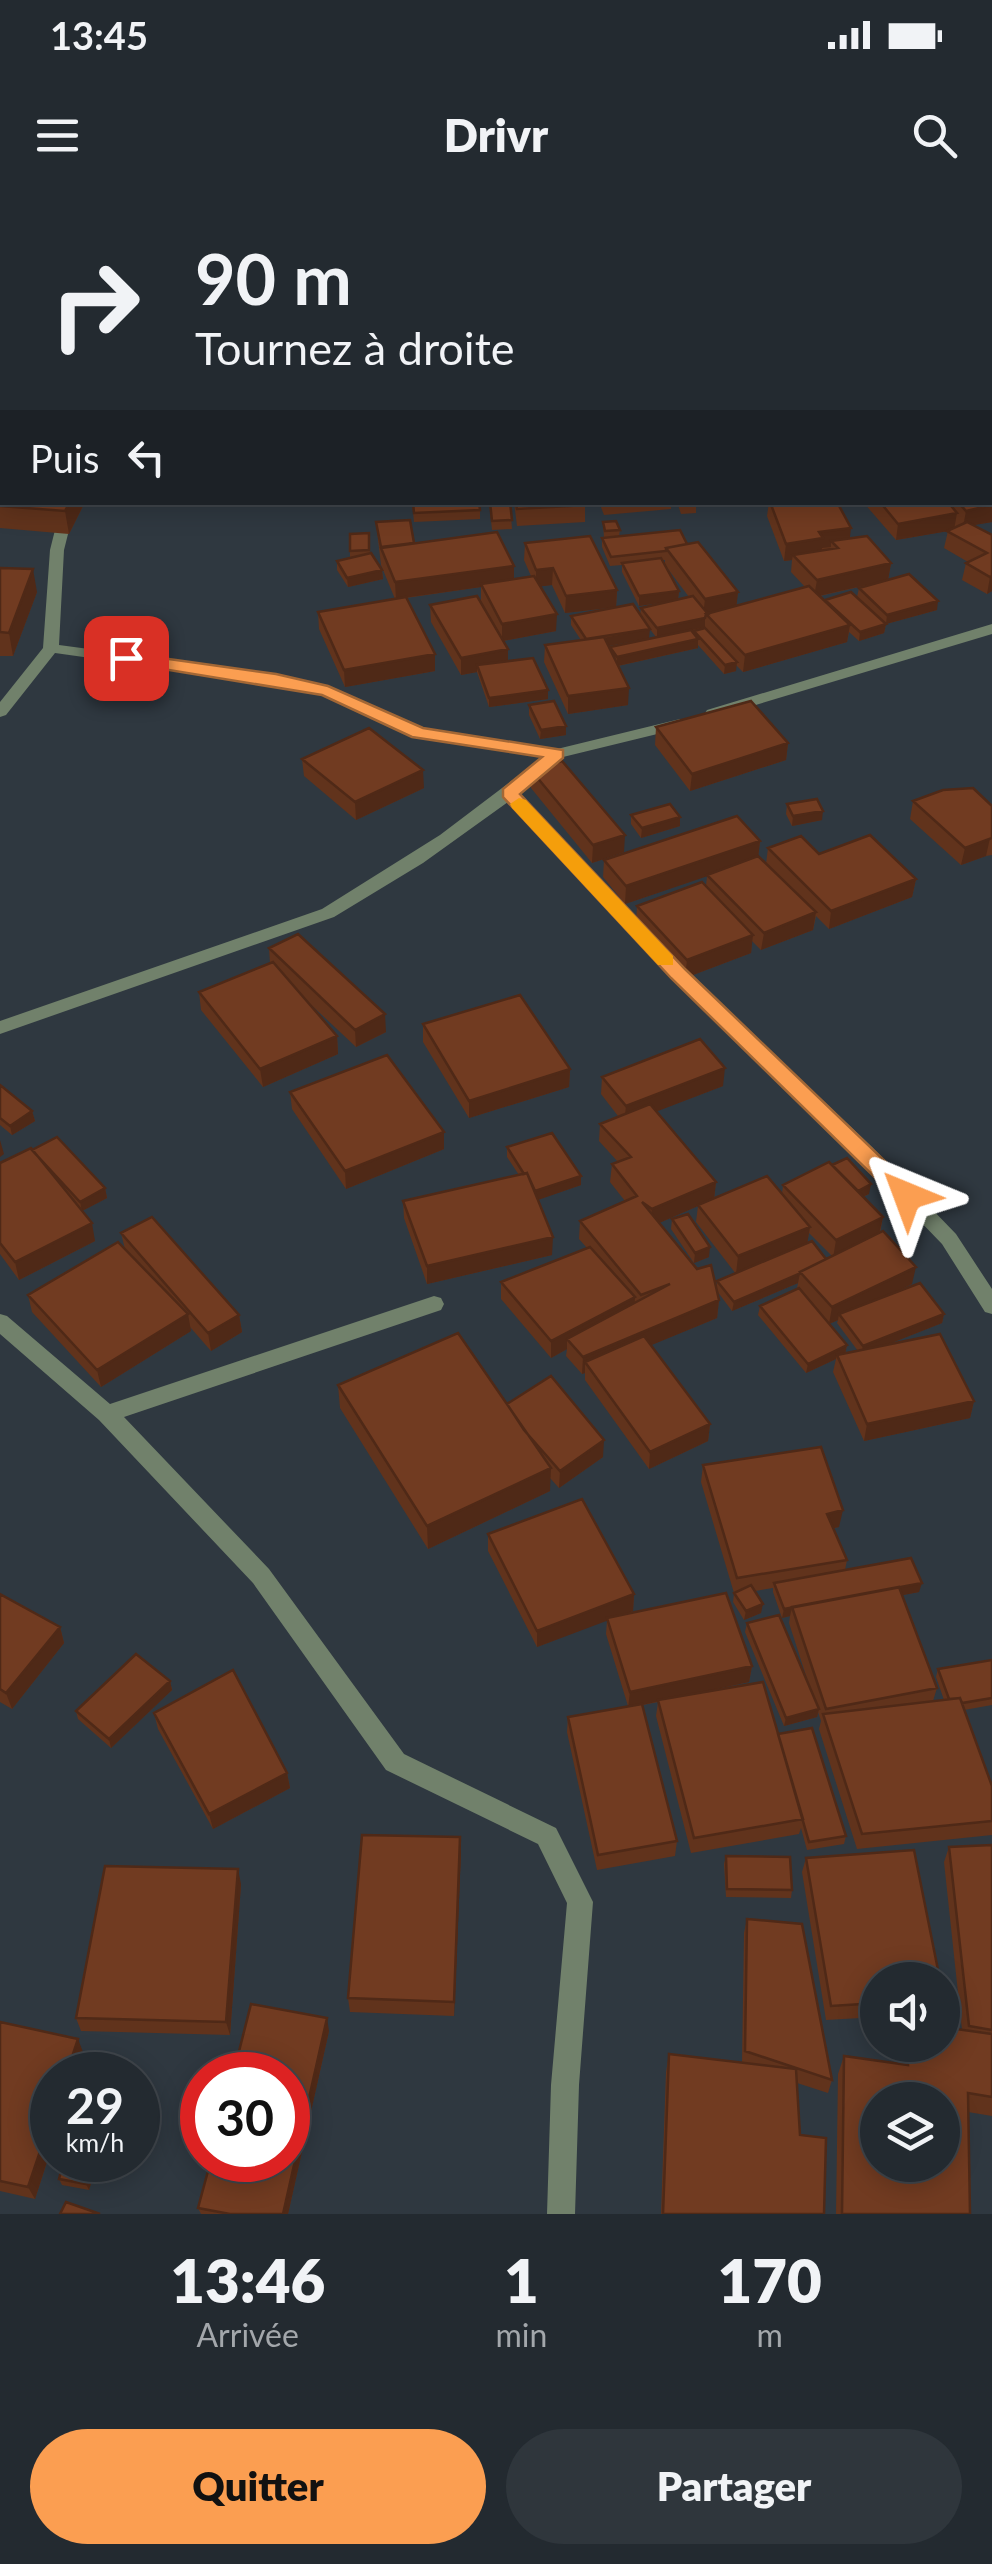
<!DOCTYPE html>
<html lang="fr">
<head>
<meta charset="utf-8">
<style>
	:root { --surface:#232a30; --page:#2f363c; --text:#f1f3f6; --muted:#a3a7ab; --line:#40464c; --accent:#fb9e51 }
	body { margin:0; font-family:Lato,sans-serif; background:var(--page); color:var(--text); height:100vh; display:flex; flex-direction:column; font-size:38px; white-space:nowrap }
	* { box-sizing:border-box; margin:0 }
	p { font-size:32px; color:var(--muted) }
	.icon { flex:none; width:55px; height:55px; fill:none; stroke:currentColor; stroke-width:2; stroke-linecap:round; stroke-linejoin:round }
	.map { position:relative; height:2014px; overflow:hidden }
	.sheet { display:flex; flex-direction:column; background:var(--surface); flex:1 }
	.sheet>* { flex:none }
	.hud { position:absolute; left:0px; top:0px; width:992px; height:305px; box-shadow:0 5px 25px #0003,0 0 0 2px var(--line); background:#232a30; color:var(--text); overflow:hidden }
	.buttons { position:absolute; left:860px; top:1762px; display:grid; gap:20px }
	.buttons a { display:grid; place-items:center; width:100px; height:100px; border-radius:50%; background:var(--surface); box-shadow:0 5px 25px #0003,0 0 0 2px var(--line); font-size:50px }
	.speed { position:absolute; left:30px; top:1852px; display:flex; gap:20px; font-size:50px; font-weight:700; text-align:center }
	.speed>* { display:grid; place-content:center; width:130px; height:130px; border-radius:50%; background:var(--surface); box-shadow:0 5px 25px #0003,0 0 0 2px var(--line); line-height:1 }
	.speed small { font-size:25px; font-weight:400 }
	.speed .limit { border:15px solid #d22; background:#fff; color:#111 }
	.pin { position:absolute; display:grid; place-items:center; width:85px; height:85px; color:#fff; margin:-42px; border-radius:20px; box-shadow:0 5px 15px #0006 }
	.me { position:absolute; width:110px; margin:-55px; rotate:316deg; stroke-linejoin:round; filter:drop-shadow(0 0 8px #0008) }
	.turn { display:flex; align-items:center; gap:35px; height:210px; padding:0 30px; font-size:45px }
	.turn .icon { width:130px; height:130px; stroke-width:2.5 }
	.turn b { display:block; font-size:70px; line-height:85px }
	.then { display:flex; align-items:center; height:95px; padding:0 30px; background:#0003; gap:20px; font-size:38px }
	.eta { display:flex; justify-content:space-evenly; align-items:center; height:170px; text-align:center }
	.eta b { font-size:60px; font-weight:800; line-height:70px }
	.button { display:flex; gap:20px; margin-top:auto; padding:20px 30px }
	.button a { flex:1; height:115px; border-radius:60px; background:var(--accent); color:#111; font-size:40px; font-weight:800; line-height:115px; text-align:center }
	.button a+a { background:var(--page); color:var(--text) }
	.status { display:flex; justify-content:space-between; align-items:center; height:70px; padding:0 50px; background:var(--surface); direction:ltr }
	.status svg { height:28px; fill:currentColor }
	header { display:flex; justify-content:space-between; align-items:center; height:130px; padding:0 30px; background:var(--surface); font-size:45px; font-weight:800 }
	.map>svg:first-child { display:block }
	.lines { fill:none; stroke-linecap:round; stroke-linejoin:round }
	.minor { fill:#71816b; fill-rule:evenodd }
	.wall { fill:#61331c; fill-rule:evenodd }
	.shaded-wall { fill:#4f2917 }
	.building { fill:#713b21; stroke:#4f2917; stroke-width:2.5; fill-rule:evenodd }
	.route { fill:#fb9e51; stroke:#a36735; stroke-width:2.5 }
	.slow { fill:#f59e0b }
</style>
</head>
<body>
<div class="status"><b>13:45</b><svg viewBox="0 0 49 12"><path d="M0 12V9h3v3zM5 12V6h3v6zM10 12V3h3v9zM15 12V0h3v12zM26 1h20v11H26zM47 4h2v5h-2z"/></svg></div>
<header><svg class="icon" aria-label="menu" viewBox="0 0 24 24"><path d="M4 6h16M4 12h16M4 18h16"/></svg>Drivr<svg class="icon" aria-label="search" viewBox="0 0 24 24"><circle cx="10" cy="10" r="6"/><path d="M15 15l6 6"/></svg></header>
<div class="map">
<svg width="992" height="2014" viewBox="0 0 992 2014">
	<rect width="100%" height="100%" fill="#2f3840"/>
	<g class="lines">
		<!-- minor -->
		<path class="minor" d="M62 302H76L64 350 59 445 276 474 333 488 422 529 487 541 557 549 680 519 686 521V527L563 557 518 593 684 769 872 947 956 1034 992 1089V1114L985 1112 942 1044 858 957 672 777 508 602 423 663 334 717 0 834V821L322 709 440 635 543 557 412 536 323 494 276 484 55 453 6 515 0 517V502L43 448 50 350Z
			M992 424V434L719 516 713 518 705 513 707 510Z
			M434 1096 441 1098 444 1104 441 1110 124 1217 269 1369 404 1554 556 1628 593 1702 579 1885 575 2014H547L551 1885 567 1703 538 1644 386 1570 253 1383 99 1220 0 1134V1114L7 1116 110 1204Z"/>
	</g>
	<!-- wall -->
	<path class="wall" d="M531 0H612L610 2H531Z
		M613 0H691L690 2H613Z
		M990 213H992L990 260Z
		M0 242 2 302H85L69 334 0 328Z
		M992 266V322L973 325 992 335V391L987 394 962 380 966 363 968 362 944 348 948 331 896 340 863 302H990Z
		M412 302 480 310V319L414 322Z
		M489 302H510L512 329 492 330Z
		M514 302H585V322L517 326Z
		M599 302H671V309L604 315Z
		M677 302H696V313L681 314Z
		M769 302H837L850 338 891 363 888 380 937 410 886 424 884 433 859 441 849 432 847 442 743 472 736 465V471L724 474 698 445V448L618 466 628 505 568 514 544 462 545 445 581 440 571 425V416L640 415 641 408 665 402 639 406 622 372V365L610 366 602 347V338H604L603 322 620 330 619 336 687 344 738 392 736 406 805 387 791 372 792 360 784 361 767 316ZM662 360H665V365L689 397 678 399 679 391ZM885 381 859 388 857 397 825 401 820 396ZM649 428 656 437 610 447V450L608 446 649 438Z
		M376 322 414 343 514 379 531 376 524 360 525 343 617 390 616 407 565 413 552 385 540 386 556 431 503 441 508 449V461L548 490V499L489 507 477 472 461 475 431 422 430 405 492 422 481 401V387L406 398 435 471 345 487 319 429 318 412 395 399 381 365Z
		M369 333 370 354 382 370 383 379 348 387 337 370V361L350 358V334Z
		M0 368 37 392 13 456H0Z
		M529 505 566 526V535L540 539 529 515Z
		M656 527 788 543 786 560 690 591 655 545Z
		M302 559 424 588 356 620 304 576Z
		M531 570 624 652 592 663 531 588Z
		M913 601 992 606V655L986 656 961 665 910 619Z
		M787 604 822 620 792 626 786 614Z
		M631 615 680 626 641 638 631 624Z
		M760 641 758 656 766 664 768 648 819 654 916 679 912 697 829 729 816 716 813 730 761 750 752 741 751 753 685 778 636 723 637 706 706 686 707 676 625 704 603 677 604 660Z
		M269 748 386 832 356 847 306 800 337 836 338 854 263 887 201 810 199 792 270 763Z
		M423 824 570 869 569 887 469 918 423 842Z
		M602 877 723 886 657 911 716 982 714 998 782 994 783 985 869 994 863 997 883 1017 880 1033 912 1084 893 1093 944 1114 942 1123 886 1145 974 1201 970 1218 864 1241 833 1172 836 1159 806 1173 758 1115 760 1106 797 1088 798 1083 732 1111 717 1091 719 1100 717 1118 651 1145 710 1224 708 1241 649 1269 585 1180V1173L582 1174 566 1156 567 1149 551 1158 501 1099V1082L587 1048 579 1039 580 1021 625 1001 610 982 612 964 618 962 599 941 600 924 618 916 601 894ZM698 1006 696 1022 736 1074 717 1081 716 1089 659 1023ZM809 1033 832 1056 826 1059 807 1043ZM838 1120 837 1123 858 1151 845 1154 847 1145 829 1124Z
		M0 885 32 911 35 921 12 935 0 925Z
		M290 892 444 949 346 989 292 909Z
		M507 947 581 985 537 1000 552 1055 427 1084 404 1018 403 1001 519 975 507 957Z
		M32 950 105 988 107 998 82 1011 95 1041 19 1080 0 1054V963Z
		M672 1019 709 1057 694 1063 671 1029Z
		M121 1033 239 1115 242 1132 211 1151 190 1127 191 1131 101 1187 32 1112 28 1095 125 1049Z
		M338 1185 507 1204 603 1257 559 1288 550 1278V1291L428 1349 340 1208Z
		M703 1265 839 1327 834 1328 847 1360 845 1370 919 1392 902 1395 937 1488 933 1501 944 1500 936 1477 938 1469 992 1460V1505L964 1510 992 1586V1635L857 1649 819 1529 821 1521 818 1512 817 1517 784 1526 745 1432 747 1423 810 1488 789 1423 790 1416 782 1418 773 1392V1388L755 1391 761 1413 744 1420 733 1402 734 1393 701 1282Z
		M488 1334 634 1394 633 1411 620 1416 752 1466 749 1482 689 1495 778 1534 846 1636 844 1644 807 1650 801 1628 799 1634 691 1653 656 1516 658 1502 643 1505 677 1641 675 1656 597 1670 567 1532 568 1517 628 1506 606 1434 607 1420 537 1447 488 1351Z
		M0 1394 60 1427 64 1443 12 1509 0 1502Z
		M170 1481 172 1490 111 1548 78 1519 76 1511Z
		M154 1513 287 1573 290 1588 213 1629 158 1529Z
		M992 1645V1916L968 1912 970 2014H836L838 1874 844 1856 901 1864V1845H942L962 1830 944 1662 949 1647Z
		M461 1652 454 1816 350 1812 348 1798Z
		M726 1656 792 1690 791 1698 726 1697 724 1664Z
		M806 1658 878 1780V1817L826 1820 802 1672Z
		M241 1684 230 1835 81 1831 76 1818Z
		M747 1719 832 1880 828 1893 797 1883 800 1935 824 2014H661L666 1872 669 1854 742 1863 744 1733Z
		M0 1822 83 1852 35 1999 0 1991Z
		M329 1831 288 2014H201L198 2008Z
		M98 1960 89 1990 62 1985 59 1979Z"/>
	<!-- shaded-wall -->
	<path class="shaded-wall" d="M70 302H85L69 334 65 311Z
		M992 305V322L963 327 966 311Z
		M957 313 954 330 896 340 898 324Z
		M851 328 849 345 831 341V347L822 348 821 355H793L792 360 784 361 786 344 819 332Z
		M891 363 888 380 814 397 817 380Z
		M514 366V383L481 384V387L396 399 395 382Z
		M553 368 552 385 536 387V370Z
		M33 369 37 392 13 456 9 433Z
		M382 370 383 379 348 387 347 378Z
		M992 376V391L987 394 990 377Z
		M617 390 616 407 565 413 566 396Z
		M679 391 678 400 639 406V396Z
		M738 392 736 410 703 416 705 399Z
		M938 401 937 410 886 424 884 433 859 441 860 432 886 424 887 415Z
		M557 414 556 431 502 441V424Z
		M705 418V427L657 438V428Z
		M850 425 847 442 743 472 745 455Z
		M650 429 649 438 587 450V441Z
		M698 439V448L617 466V457Z
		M508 449V466L477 465V472L461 475V458Z
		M435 454V471L345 487 344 470Z
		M737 462 736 471 724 474 725 465Z
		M629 488 628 505 568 514V496Z
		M548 490V499L489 507V498Z
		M566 526V535L540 539 541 530Z
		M788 543 786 560 690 591 692 574Z
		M423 570 424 588 356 620 355 602Z
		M823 611 822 620 792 626 793 616Z
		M680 617V626L641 638 642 628Z
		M625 635 624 652 592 663 593 645Z
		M990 638 986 656 961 665 965 648Z
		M760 641 758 659 625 704 626 686Z
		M916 679 912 697 829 729 831 711Z
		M816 712 813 730 761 750 764 733Z
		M753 735 751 753 685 778 687 760Z
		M385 814 386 832 356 847 355 830Z
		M337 836 338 854 263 887 260 869Z
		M725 868 723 886 624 924 626 906Z
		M570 869 569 887 469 918V901Z
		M32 911 35 921 12 935 10 926Z
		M444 932V949L346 989 345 971Z
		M0 940 4 954 0 957Z
		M581 976V985L535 1001V991Z
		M716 982 714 999 650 1027 652 1009Z
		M871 984 869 994 853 1001 855 992Z
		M105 988 107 998 82 1011 80 1002Z
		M883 1017 879 1034 833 1058 836 1040Z
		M92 1023 95 1041 19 1080 15 1062Z
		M810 1027 807 1045 736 1074 738 1056Z
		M553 1037 552 1055 427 1084V1066Z
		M710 1047 709 1057 694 1063 695 1053Z
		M916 1067 912 1084 842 1118 839 1114 838 1120 829 1124 832 1107Z
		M800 1073 798 1083 732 1111 734 1102Z
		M635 1097 634 1114 567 1139V1149L551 1158V1141Z
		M719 1100 717 1118 591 1170 585 1162V1173L582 1174 583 1157Z
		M188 1114 191 1131 101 1187 97 1170Z
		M944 1114 942 1123 861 1155 863 1146Z
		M239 1115 242 1132 211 1151 208 1133Z
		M847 1145 845 1154 837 1155 836 1159 806 1173 808 1164Z
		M974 1201 970 1218 864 1241 867 1224Z
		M710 1224 708 1241 649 1269 650 1252Z
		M604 1240 603 1257 559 1288 560 1271Z
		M551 1268 550 1291 428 1349 427 1326Z
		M843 1310 839 1327 824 1330 827 1314Z
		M922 1383 919 1392 795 1416 792 1408Z
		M634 1394 633 1411 537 1447V1431Z
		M763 1404 761 1413 744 1420 746 1411Z
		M792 1408 790 1416 782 1418 784 1409Z
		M60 1427 64 1443 12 1509 6 1493Z
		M752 1466 749 1482 628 1508 630 1492Z
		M170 1481 172 1490 111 1548 109 1539Z
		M819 1509 817 1517 784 1526 786 1518Z
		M287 1573 290 1588 213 1629 209 1614Z
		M460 1637 461 1652 454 1816V1802Z
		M238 1669 241 1684 230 1835 226 1822Z
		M327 1818 329 1831 288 2014H283Z
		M78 1839 83 1852 76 1875H66Z
		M52 1916V1946L35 1999 28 1987Z
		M93 1960H98L89 1990 86 1984Z"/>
	<!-- building -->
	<path class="building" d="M93 0H100L119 2H90Z
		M546 0H553L565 2H543Z
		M571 0H599L597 2Z
		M641 0H683L682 2H661Z
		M756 0H832L830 2H754Z
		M894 0H935L934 2H894Z
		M944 0H986L987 2H945Z
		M0 242H2V302H70L65 311 0 306Z
		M990 264 992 266V305L966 311 958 302H990Z
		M413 302H479L480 310 414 313Z
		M490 302H510L512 320 492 321Z
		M516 302H585V305L517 309Z
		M770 302H837L851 328 819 332 823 338 786 344Z
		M880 302H948L957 313 898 324Z
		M410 320 414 343 381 347 376 322Z
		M616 321 620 330 605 331 603 322Z
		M967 322 992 335V376L990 377 966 363 987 353 947 331Z
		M680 330 687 344 666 348V351L611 357 602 338Z
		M497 332 514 366 395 382 381 348Z
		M369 333V350L350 351V334Z
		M590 336 617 390 566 396 553 368 536 370 525 343Z
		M867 336 891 363 817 380 793 355 838 348 831 341Z
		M698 342 738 392 705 399 666 348Z
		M371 353 382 370 347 378 337 361Z
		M661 358 679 391 639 396 622 363Z
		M0 368 33 369 9 433 0 432Z
		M909 374 938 401 887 415 859 388Z
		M534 376 557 414 502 424 481 384Z
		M809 386 850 425 745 455 706 414Z
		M851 392 886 424 860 432 825 400Z
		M477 396 508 449 461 458 430 405Z
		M693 396 708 414H706L705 418 657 428 641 408Z
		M406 397 435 454 344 470 318 412Z
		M633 404 650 429 586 439 571 416Z
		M705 428 737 462 725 465 694 431Z
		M691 430 698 439 617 457 610 447Z
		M604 437 629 488 568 496 545 445Z
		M533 458 548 490 489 498 477 465Z
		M554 501 566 526 541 530 529 505Z
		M751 501 788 543 692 574 656 527Z
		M369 528 423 570 355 602 302 559Z
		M562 561 625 635 593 645 531 570Z
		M973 588 992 606V638L965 648 913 601 943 590Z
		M817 599 823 611 793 616 787 604Z
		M670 604 680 617 642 628 631 615Z
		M737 616 760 641 626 686 604 660Z
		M870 635 916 679 831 711 768 648 801 636 819 654Z
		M758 656 816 712 764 733 707 675Z
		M702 682 753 735 687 760 637 706Z
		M298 734 385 814 355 830 269 748Z
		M273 762 337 836 260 869 199 792Z
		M520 795 570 869 469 901 423 824Z
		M700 839 725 868 626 906 602 877Z
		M387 855 444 932 345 971 290 892Z
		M0 885 32 911 10 926 0 918Z
		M650 904 716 982 652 1009 642 1002 697 1069 711 1065 719 1100 583 1157 567 1139 670 1084 641 1095 580 1021 637 996 612 964 631 957 600 924Z
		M552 933 581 976 535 991 527 973 524 974 507 947Z
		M57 937 105 988 80 1002 32 950Z
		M31 948 92 1023 15 1062 0 1043V963Z
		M847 958 871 984 858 991 832 965Z
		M829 962 883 1017 836 1040 783 985Z
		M527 973 553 1037 427 1066 403 1001Z
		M767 976 810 1027 738 1056 698 1005Z
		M688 1014 710 1047 695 1053 672 1019Z
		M152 1017 239 1115 208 1133 121 1033Z
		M883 1031 916 1067 832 1107 800 1072Z
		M812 1041 826 1059 800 1072 801 1073 734 1102 717 1081Z
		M118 1042 188 1114 97 1170 28 1095Z
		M590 1047 635 1097 551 1141 501 1082Z
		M920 1083 944 1114 863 1146 839 1114Z
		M799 1088 847 1145 808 1164 760 1106Z
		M458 1133 551 1268 427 1326 338 1185Z
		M940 1134 974 1201 867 1224 837 1155Z
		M644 1136 710 1224 650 1252 585 1162Z
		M551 1176 604 1240 560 1271 524 1230 507 1204Z
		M821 1247 843 1310 827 1314 847 1360 737 1378 703 1265Z
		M582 1299 634 1394 537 1431 488 1334Z
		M911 1358 922 1383 784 1409 774 1383Z
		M751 1385 763 1404 746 1411 734 1393Z
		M899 1387 937 1488 826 1509 792 1407Z
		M726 1393 752 1466 630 1492 607 1418Z
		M0 1394 60 1427 6 1493 0 1489Z
		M779 1415 819 1509 786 1518 747 1423Z
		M136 1454 170 1481 109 1539 76 1511Z
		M992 1460V1498L962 1503 960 1498 949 1499 938 1469Z
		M233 1470 287 1573 209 1614 154 1513Z
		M763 1482 803 1619 694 1638 658 1500Z
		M960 1498 992 1586V1621L862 1634 823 1514Z
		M642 1504 677 1641 598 1655 568 1517Z
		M812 1528 846 1636 809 1642 778 1534Z
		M362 1635 460 1637 454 1802 348 1798Z
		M992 1645V1830L969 1826 949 1647Z
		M914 1650 940 1780H878V1803L831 1806 806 1658Z
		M726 1656 790 1657 792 1690 727 1689Z
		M105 1666 238 1669 226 1822 76 1818Z
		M747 1719 802 1724 832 1880 745 1851Z
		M251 1804 327 1818 283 2014H230L198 2008 211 1960H288V1875H233Z
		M0 1822 78 1839 66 1875H52V1916L28 1987 0 1981Z
		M942 1827 992 1834V1897L968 1893 970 2014H842L844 1856 908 1865V1845H942ZM878 1900H942V1965H878Z
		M669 1854 796 1869 800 1935 826 1938 824 2014H663Z
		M64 1960H93L86 1984 59 1979Z
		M66 2002 100 2014H60Z"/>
	<!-- route -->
	<path class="route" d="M126 453 276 474 328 486 423 528 563 550V558L520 594 685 769 915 990 919 996 915 1001H899L671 778 503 597V589L542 557 412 537 322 495 120 462V455Z"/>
	<!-- slow -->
	<path class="slow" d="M519 598 526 600 673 756V765H658L512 608 510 604Z"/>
</svg>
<div class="buttons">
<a><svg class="icon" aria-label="sound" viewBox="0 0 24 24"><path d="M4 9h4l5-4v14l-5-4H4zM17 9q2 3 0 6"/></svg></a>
<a><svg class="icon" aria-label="layers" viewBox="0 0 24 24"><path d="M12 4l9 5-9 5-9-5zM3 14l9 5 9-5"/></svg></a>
</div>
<div class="speed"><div>29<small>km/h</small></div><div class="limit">30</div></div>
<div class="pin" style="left:126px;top:458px;background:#d93025"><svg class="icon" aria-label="arrive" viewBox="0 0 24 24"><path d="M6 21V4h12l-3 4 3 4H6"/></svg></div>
<svg class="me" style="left:907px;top:996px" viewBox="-20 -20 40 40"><path d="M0-17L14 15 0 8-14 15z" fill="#fb9e51" stroke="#fff" stroke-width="4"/></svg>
<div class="hud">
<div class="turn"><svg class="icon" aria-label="right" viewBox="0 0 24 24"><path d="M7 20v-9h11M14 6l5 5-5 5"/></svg><div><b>90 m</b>Tournez à droite</div></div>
<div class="then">Puis<svg class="icon" aria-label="left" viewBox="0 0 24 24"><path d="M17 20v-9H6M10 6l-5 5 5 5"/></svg></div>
</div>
</div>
<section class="sheet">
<div class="eta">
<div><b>13:46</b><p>Arrivée</p></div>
<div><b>1</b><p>min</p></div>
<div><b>170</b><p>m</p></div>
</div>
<div class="button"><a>Quitter</a><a>Partager</a></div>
</section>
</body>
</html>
